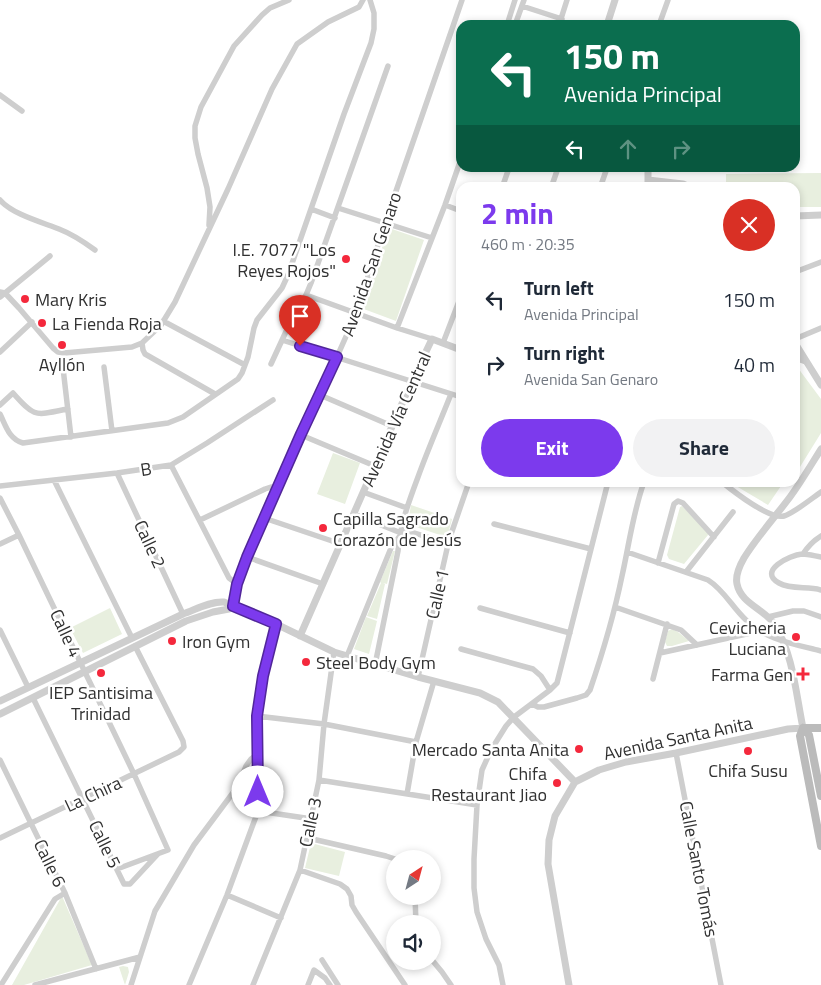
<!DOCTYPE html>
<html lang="en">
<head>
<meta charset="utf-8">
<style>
	:root { --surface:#fff; --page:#f2f2f3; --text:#1f2937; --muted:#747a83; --accent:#7c3aed }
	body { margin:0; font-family:"Titillium Web",sans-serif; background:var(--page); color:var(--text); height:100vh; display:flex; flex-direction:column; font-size:19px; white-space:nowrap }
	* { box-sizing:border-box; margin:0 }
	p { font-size:16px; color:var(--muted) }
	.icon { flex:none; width:28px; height:28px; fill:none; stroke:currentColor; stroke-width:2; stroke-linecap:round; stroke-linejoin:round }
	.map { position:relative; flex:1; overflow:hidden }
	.side { position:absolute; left:456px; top:182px; width:344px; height:305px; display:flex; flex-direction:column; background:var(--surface); border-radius:15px; box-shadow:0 2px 8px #0003 }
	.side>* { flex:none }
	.hud { position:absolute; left:456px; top:20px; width:344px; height:152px; border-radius:15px; box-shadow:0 2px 8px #0003; background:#0b6e4f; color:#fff; overflow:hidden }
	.needle { width:32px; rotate:36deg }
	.tools { position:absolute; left:386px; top:850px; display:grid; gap:10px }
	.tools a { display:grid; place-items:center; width:55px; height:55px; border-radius:50%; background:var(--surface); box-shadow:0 2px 8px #0003; font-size:25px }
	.pin { position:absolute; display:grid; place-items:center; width:42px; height:42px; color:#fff; margin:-51px -21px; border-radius:50% 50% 50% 0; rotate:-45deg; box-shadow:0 0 5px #0007 }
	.pin .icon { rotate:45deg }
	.me { position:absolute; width:55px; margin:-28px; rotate:0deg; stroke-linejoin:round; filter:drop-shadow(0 0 4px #0008) }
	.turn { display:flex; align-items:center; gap:18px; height:105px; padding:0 25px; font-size:22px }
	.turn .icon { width:65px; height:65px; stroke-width:2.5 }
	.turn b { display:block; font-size:35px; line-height:42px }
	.lanes { display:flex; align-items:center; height:48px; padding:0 25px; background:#0003; justify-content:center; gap:25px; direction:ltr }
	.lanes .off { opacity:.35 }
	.round { display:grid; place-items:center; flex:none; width:52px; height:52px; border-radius:26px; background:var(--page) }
	.head { display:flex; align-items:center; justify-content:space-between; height:85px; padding:0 25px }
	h1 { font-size:30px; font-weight:700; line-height:38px; color:var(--accent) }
	.cta { display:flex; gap:10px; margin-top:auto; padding:10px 25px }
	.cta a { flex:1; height:58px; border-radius:30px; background:var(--accent); color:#fff; font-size:20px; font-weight:700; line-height:58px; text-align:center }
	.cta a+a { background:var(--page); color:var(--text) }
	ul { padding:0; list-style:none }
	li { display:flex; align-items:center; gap:15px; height:65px; padding:0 25px }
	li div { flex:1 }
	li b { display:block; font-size:19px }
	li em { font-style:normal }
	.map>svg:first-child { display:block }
	.green { fill:#e8efdf }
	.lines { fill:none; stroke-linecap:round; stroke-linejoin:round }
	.minor { stroke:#cecece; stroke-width:5.5 }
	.tertiary { stroke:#cecece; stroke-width:7 }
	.secondary { stroke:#bbb; stroke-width:8 }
	.route-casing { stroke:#51269a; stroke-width:12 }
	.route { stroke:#7c3aed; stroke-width:9 }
	.poi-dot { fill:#f4283c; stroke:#fff; stroke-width:2 }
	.labels { text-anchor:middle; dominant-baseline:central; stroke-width:5; stroke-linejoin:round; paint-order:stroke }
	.poi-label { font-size:18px; fill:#313131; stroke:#fff; text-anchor:end }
	.street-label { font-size:18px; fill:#313131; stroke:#fff }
</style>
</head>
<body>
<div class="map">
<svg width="821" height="985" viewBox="0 0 821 985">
	<rect width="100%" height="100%" fill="#fff"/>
	<!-- green -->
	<path class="green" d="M821 173V207H795V188L726 187V174Z
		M389 228 424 240 396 321 361 308Z
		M795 367 798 368 821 399V433L795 475Z
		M333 453 360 463 345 504 317 494Z
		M731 483H783L768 505Z
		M411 505 452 519 448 534 443 536 410 525 408 522Z
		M682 506 708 533V535L684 564 669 559 667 555 680 507Z
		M393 551H395L387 584 383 583 385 584 377 619 367 616 381 583 380 582Z
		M110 608 122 634 83 653 70 628Z
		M366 617 377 621 369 654 354 649Z
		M672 629 678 632 689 641 672 646H667L665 642 668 631Z
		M311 843 345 852 339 876 305 868Z
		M62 896 92 965 24 985H12Z
		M123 966 128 967 129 972 125 985 119 967Z"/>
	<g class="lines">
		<!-- minor -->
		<path class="minor" d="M522 6 562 19
			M507 25 515 0
			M515 25 524 0
			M559 25 567 0
			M659 25 668 0
			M0 95 22 111
			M502 188 509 168
			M551 188 558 168
			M600 188 607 168
			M0 200C12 214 41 222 59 229 72 234 84 242 95 250
			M445 205 461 211
			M338 208 432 238
			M311 209 335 218
			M209 225 210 207 207 188 198 154 195 138V126L201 107 234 46 262 15 270 8 289 0
			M795 272 821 262
			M0 292 5 293 19 308 53 348 58 352 64 353 132 347 142 343 161 325 175 302 228 189 272 89 297 44 328 22 359 7 363 0
			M306 295 397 328 432 339
			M0 297 50 256
			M163 321 245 365
			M397 328 445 205 461 159
			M795 339 821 328
			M282 340 461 397
			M142 343 143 350 145 354 215 394
			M443 343 461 296
			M0 352 32 322
			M795 358 806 362
			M271 364 295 312 306 295 311 283 388 66
			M104 367 112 431
			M63 368 71 437
			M320 395 392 426
			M0 405 13 393C36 419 35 415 68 409
			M0 414C6 426 9 439 23 443L168 423 183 417 238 379 242 373 248 357 254 328 257 320 282 288 288 275 344 114 371 43 374 29V13L370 0
			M301 435 375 466
			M171 465 229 578 237 584
			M117 473 183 614
			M54 480 132 638
			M722 482C733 491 770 520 784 516 794 513 811 499 821 492
			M0 486 117 473 171 465 207 443 273 400
			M363 492 407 508
			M0 498 19 535 134 774 168 850 117 869
			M354 514 401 533
			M264 518 341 544
			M200 520 265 489 271 487 277 488
			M494 524 591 549
			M402 529 449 544
			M0 544 19 535
			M627 552 708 580C724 590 732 607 746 620 766 640 794 644 821 651
			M803 554C808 546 813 541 821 536
			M247 557 323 584
			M821 557C815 556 808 554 802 554 790 555 757 571 779 583 791 590 808 586 821 590
			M658 563 674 504 678 501 683 503 714 537
			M686 572 733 512
			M233 606 237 584 247 557 277 488 320 395 356 314 385 223 462 0
			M615 607 681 630 697 645
			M480 608 570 633
			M768 617 793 611H804L821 617
			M0 630 28 687
			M461 649 533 669 541 676 550 690
			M660 653 751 633 758 630
			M347 656 391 548 399 537
			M375 665 398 551C400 525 409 501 418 477 428 449 440 422 451 394
			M418 677 449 540 469 482
			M653 679 667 624
			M33 698 124 884H130L157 855
			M532 704 538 707H544L577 698 586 695 590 690C603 652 614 615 622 576 629 545 633 512 644 482
			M257 716 324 724 416 742
			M676 753 721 985
			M0 760 65 893 96 969
			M319 780 477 805
			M407 794 416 742 434 681
			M258 811 312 819
			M0 838 179 752 184 747 183 741 135 646
			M308 838 386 856 395 859
			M300 870 340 884 347 889 351 896 352 905 356 912 405 985
			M227 895 281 918
			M415 896 416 924
			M322 960 338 985
			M432 960 442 972 451 985
			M1 985 55 899 65 893
			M35 985 140 957
			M131 985 155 911 194 845 238 786 246 766 251 759 257 754
			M189 985 227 895 258 811 257 716 263 676 276 624
			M253 985 300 870 319 780 324 724 334 652
			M308 985 314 970 325 978 330 985
			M503 985 499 965 486 939 477 912 474 888V859L477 805 482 770 491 750 506 726 514 717 550 690 557 683 608 482"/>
		<!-- tertiary -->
		<path class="tertiary" d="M607 25 615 0
			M648 180 683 184 691 188
			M648 188V168
			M795 216 821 215
			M795 343 821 385
			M300 636 412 381 432 339 461 350
			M0 701 183 614C195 610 210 601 224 602L276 624 334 652 418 677 480 693 498 702 575 782
			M0 714 186 621 213 612 229 609 233 606
			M569 985 548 864 549 840 555 816 575 782 599 770 626 762 676 753 788 729 803 728C796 694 793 654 775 625 765 609 741 604 737 584 735 575 740 565 744 558 757 537 775 517 790 497 801 482 811 465 821 449"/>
		<!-- secondary -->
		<path class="secondary" d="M803 728 800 736 821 846
			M803 728 809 735 821 796
			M803 728H821"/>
	</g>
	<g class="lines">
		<!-- route casing -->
		<g class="route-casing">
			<path id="route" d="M258 792 257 716 263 676 276 624 233 606 237 584 247 557 301 434 337 357 300 346"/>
		</g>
		<!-- route -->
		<use href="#route" class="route"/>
	</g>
	<!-- markers -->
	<g class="poi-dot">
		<circle cx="346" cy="259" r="5"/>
		<circle cx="25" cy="299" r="5"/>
		<circle cx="42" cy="323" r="5"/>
		<circle cx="62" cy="345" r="5"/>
		<circle cx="323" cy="528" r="5"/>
		<circle cx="796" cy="637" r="5"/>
		<circle cx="172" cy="641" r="5"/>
		<circle cx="306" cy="662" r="5"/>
		<circle cx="101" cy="673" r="5"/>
		<path d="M800.5 666.5h5v5h5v5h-5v5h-5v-5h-5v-5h5z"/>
		<circle cx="579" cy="749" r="5"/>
		<circle cx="748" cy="751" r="5"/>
		<circle cx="557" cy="783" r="5"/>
	</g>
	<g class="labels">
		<!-- poi labels -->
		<g class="poi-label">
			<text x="336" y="249">I.E. 7077 "Los<tspan x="336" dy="21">Reyes Rojos"</tspan></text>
			<text x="35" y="299" text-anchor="start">Mary Kris</text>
			<text x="52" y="323" text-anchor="start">La Fienda Roja</text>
			<text x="62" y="364" text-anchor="middle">Ayllón</text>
			<text x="333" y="518" text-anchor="start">Capilla Sagrado<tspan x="333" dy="21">Corazón de Jesús</tspan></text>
			<text x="786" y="627">Cevicheria<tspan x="786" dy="21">Luciana</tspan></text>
			<text x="182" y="641" text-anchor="start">Iron Gym</text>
			<text x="316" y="662" text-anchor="start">Steel Body Gym</text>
			<text x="793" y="674">Farma Gen</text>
			<text x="101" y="692" text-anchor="middle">IEP Santisima<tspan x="101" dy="21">Trinidad</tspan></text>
			<text x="569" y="749">Mercado Santa Anita</text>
			<text x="748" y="770" text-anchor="middle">Chifa Susu</text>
			<text x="547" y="773">Chifa<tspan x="547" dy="21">Restaurant Jiao</tspan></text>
		</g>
		<!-- street labels -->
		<g class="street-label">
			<text transform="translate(371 264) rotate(-71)">Avenida San Genaro</text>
			<text transform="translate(396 419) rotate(-66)">Avenida Vía Central</text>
			<text transform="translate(146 469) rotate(-9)">B</text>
			<text transform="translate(150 544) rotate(65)">Calle 2</text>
			<text transform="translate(437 594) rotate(-77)">Calle 1</text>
			<text transform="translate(66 633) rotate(65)">Calle 4</text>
			<text transform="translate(678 738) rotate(-12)">Avenida Santa Anita</text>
			<text transform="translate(93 794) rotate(-25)">La Chira</text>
			<text transform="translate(310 822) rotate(-78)">Calle 3</text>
			<text transform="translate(105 844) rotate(64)">Calle 5</text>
			<text transform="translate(50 863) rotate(64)">Calle 6</text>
			<text transform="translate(699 869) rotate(79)">Calle Santo Tomás</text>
		</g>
	</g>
</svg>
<div class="tools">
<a><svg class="needle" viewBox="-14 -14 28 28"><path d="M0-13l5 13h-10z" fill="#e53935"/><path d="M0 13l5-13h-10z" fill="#747a83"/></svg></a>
<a><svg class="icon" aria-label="sound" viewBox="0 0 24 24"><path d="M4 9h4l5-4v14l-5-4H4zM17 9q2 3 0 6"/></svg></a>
</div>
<div class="pin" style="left:300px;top:346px;background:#d93025"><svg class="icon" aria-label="arrive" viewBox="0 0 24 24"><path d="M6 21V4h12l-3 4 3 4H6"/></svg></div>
<svg class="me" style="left:258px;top:792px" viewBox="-20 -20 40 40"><circle r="19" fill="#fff"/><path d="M0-13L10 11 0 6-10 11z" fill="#7c3aed"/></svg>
<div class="hud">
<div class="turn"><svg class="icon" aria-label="left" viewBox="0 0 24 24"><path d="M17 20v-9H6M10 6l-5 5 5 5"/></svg><div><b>150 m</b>Avenida Principal</div></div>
<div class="lanes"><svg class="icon" aria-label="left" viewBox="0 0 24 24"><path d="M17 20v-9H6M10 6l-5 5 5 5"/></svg><svg class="icon off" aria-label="ahead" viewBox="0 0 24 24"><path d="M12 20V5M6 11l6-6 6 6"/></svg><svg class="icon off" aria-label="right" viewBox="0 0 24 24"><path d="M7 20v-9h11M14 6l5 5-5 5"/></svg></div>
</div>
<section class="side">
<div class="head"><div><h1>2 min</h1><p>460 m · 20:35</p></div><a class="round" style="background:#d93025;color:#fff"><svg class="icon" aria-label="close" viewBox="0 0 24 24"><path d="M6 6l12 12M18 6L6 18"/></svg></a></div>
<ul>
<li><svg class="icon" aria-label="left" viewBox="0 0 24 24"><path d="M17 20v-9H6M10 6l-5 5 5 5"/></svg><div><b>Turn left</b><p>Avenida Principal</p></div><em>150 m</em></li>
<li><svg class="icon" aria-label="right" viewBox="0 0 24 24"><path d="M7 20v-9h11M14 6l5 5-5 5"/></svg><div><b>Turn right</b><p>Avenida San Genaro</p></div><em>40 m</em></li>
</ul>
<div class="cta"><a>Exit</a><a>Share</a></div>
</section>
</div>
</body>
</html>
